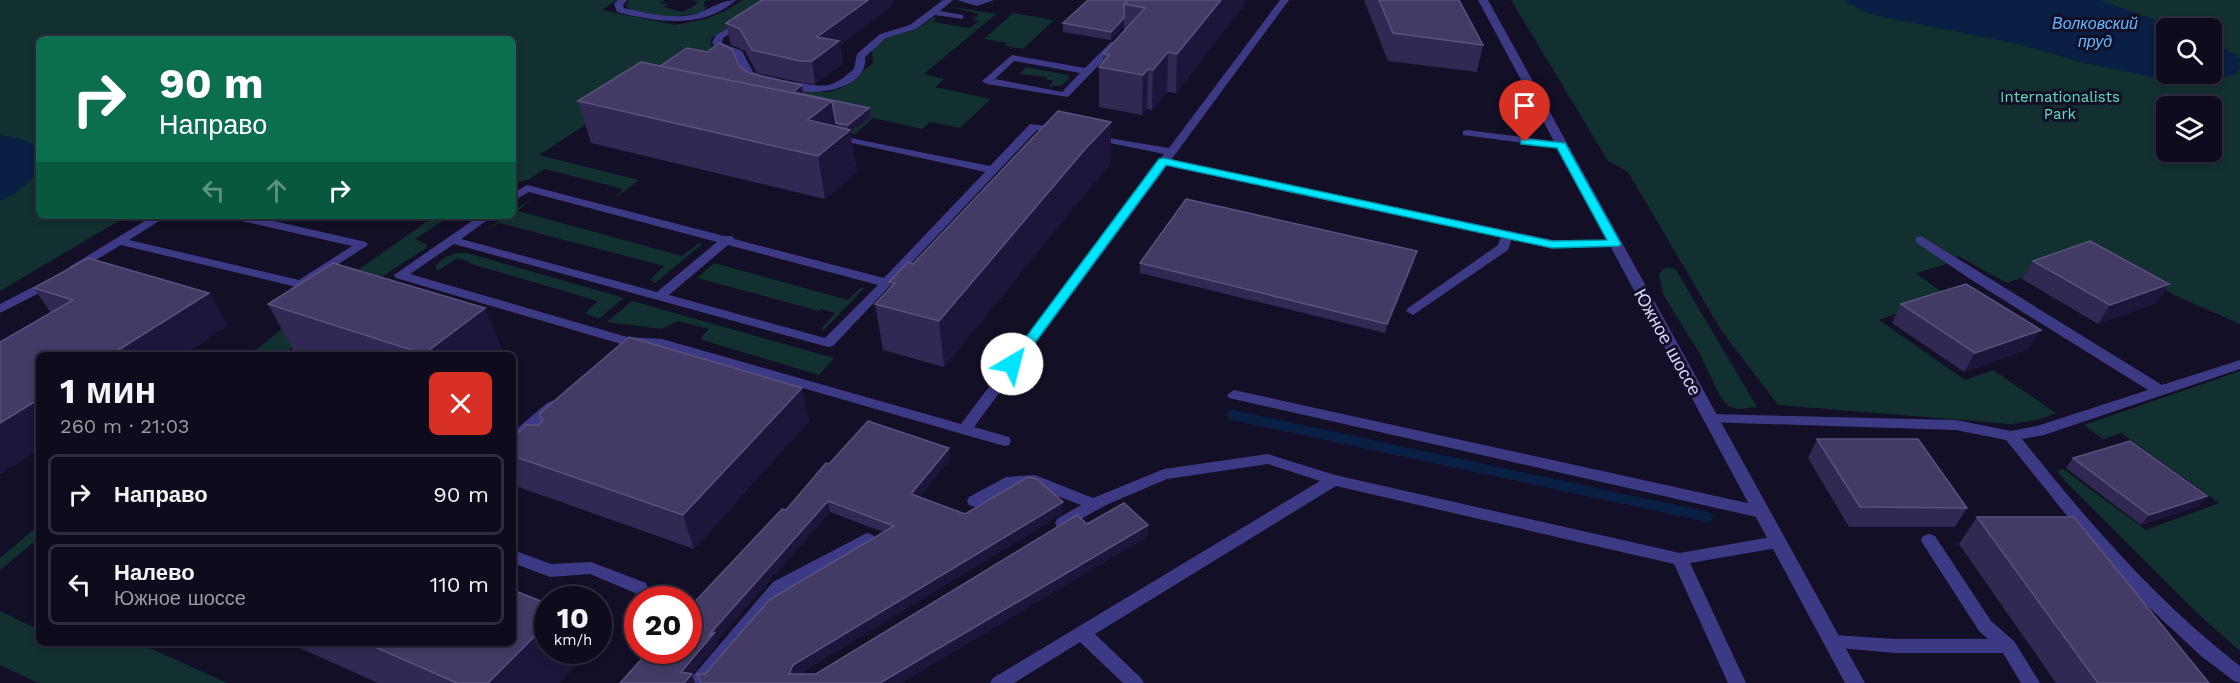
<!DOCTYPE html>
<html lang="ru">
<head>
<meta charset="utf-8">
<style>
	:root { --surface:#0e0b1c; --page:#1c1929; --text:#f1f3f6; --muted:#9b9ba3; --line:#2e2b3b }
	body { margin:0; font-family:"Work Sans",sans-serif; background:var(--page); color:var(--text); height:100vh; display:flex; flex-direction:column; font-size:22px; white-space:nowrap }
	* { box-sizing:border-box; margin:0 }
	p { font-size:20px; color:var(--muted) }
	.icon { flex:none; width:33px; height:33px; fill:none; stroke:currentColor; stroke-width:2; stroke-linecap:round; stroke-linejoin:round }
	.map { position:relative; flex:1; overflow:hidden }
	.panel { position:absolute; left:36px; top:352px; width:480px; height:294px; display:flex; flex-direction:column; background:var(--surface); border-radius:9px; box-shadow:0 3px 9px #0003,0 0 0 2px var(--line) }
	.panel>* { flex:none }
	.banner { position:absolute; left:36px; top:36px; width:480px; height:183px; border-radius:9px; box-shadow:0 3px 9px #0003,0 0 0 2px var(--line); background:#0b6e4f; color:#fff; overflow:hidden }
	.buttons { position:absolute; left:2156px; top:18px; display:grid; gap:12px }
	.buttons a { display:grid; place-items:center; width:66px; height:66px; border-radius:9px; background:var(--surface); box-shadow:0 3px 9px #0003,0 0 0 2px var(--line); font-size:30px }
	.speed { position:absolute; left:534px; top:586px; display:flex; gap:12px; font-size:30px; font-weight:700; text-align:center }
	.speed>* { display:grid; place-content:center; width:78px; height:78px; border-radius:50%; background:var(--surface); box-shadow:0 3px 9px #0003,0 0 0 2px var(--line); line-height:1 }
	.speed small { font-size:15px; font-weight:400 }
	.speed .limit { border:9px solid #d22; background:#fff; color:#111 }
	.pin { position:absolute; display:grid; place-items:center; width:51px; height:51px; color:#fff; margin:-62px -26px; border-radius:50% 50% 50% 0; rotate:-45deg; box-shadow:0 0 6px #0007 }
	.pin .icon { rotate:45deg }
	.me { position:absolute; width:66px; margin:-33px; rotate:37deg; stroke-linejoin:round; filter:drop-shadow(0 0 4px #0008) }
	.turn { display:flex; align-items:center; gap:21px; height:126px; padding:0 24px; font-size:27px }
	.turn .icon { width:78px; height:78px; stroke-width:2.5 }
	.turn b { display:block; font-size:42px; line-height:51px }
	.lanes { display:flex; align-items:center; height:57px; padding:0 24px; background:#0003; justify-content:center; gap:30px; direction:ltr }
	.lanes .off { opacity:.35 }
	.round { display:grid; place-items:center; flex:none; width:63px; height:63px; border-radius:9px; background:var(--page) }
	.overview { display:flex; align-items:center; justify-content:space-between; height:102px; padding:0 24px }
	h1 { font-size:36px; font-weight:700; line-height:45px }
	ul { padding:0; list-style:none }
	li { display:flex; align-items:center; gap:18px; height:81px; margin:0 12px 9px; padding:0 12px; border:3px solid var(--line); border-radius:9px }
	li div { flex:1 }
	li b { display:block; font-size:22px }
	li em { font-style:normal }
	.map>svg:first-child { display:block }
	.green { fill:#12302f; fill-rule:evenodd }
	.water { fill:#0a1f44 }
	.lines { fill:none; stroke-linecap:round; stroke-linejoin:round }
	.stream { stroke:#0a1f44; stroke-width:10 }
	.service { fill:#3d3a85; fill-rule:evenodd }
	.minor { fill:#3d3a85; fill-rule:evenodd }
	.wall { fill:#312854 }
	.shaded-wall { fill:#1d163a }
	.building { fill:#433a66; stroke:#5a527e; stroke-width:1.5 }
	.route { fill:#00e5ff; stroke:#0095a6; stroke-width:1.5 }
	.labels { text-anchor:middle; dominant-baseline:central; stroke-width:6; stroke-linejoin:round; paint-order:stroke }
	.far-park-label { font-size:15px; fill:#5fe0c0; stroke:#130f26 }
	.far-water-label { font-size:16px; font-style:italic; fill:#62b6ff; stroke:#130f26 }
	.street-label { font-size:18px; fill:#d9d4ff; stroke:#130f26 }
</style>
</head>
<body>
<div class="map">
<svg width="2240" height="683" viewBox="0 0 2240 683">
	<rect width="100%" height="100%" fill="#130f26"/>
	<!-- green -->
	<path class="green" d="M0 0H617L602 10 675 25 705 19 725 11 743 0H770L714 36 711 39V46L751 80 812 92H829L843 87 873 63 872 49 890 36 915 30 934 17 936 18 933 22 970 28 979 21 973 20 979 14 947 6 996 14 924 74 944 79 935 87 991 99 960 128 930 122 922 129 873 118 855 134 692 98 613 107 539 155 639 180 614 199 623 189 545 169 528 180 513 183V39H39V216H127L0 291Z
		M629 0H665L659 3 669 4 664 7 683 12 698 3 693 0H707L703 3 706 8 702 13 668 17 631 10 626 6Z
		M1511 0H2240V324L2174 295 2150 280 2081 257 2007 283 1958 256 1943 260 1947 264 1916 273 1947 296 1879 320 1965 380 1993 370 2056 413 2037 420 2011 424 1778 405 1721 330 1628 172 1608 161ZM2166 28H2211V74H2166ZM2166 106H2211V152H2166Z
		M1013 13 1054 20 1023 49 1005 46 1007 43 984 39Z
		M1026 67 1068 75 1069 79 1062 85 1048 87 1054 81 1046 79 1047 77 1019 74Z
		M532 199 518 211 682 256 699 243 702 244 655 283 650 280 664 266 499 223 480 234 506 216H513V211Z
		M435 216H450L415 239 426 244V248L371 284 285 353 291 355 248 356 345 279Z
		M457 253H467L624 298 598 319 585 313 598 301 468 263 469 262 458 258 437 271 435 266 445 257Z
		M714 263 848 300 859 289 865 287 824 330 821 329 835 313 821 309 819 311 697 278Z
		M1668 267 1676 270 1757 407 1738 409 1728 406 1719 394 1701 356 1663 294 1659 274 1663 269Z
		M632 301 834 358 819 375 702 340V336L709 329 678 321 662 329 607 322Z
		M2240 371V651L2196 612 2065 481 2057 471 2063 469 2146 530 2219 503 2121 433 2103 439 2084 425Z
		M39 525V538L0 570V558Z
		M0 611 39 630V644H141L227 683H38L0 665Z"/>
	<!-- water -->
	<path class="water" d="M1844 0H2100L2176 28H2166V74H2211V43L2235 54 2240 59V68L2236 74 2208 83 2172 81 2087 64 2018 44 1868 14Z
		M0 135C11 138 32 138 38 151 49 172 16 195 0 201Z"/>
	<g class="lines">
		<!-- stream -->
		<path class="stream" d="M1232 415 1708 517"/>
		<!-- service -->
		<path class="service" d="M618 0H627L623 5 624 8C647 13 672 20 696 14 710 9 721 0 736 0 702 30 657 22 617 12L614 4Z
			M943 0H953L940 11 963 15V19L935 15 916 29 886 38 865 57C869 92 801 100 780 84 789 78 815 88 829 85 839 82 847 75 854 69L857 54 880 34 910 25Z
			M957 0H994L977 6Z
			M1280 0H1289L1171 160 1552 240H1615L1621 244 1619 247 1552 248 1512 239 1508 250 1413 315 1406 311 1408 308 1498 245 1501 237 1167 166 974 427 1009 437 1011 441 1009 445 1004 446 661 347 621 344 396 278 394 275 479 216H493L461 239 657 292 717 242 529 192 513 201V193L527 185 724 236H732L734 239 884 278 985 172 834 139 830 138V134L990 166 1030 124 1064 128 1065 130 1060 133 1037 130 833 346 828 347 454 244 410 274 627 337 662 339 961 424 1164 154 1090 139V135L1169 148ZM728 245 878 285 825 338 669 295Z
			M744 18 747 19V23L723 38 722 43 742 51 753 72 767 77V81L746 76 735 55 717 49 712 43 716 35Z
			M1111 42 1119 44 1068 97 987 84 982 81 1012 55 1085 68ZM1014 61 1080 73 1062 92 995 79Z
			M1467 130 1561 142 1566 145 1561 148 1463 135V131Z
			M153 216H167L129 240 299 280 352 246 233 219 231 216H252L366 242 368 245 301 288 121 245 79 270 75 271 69 267Z
			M1921 236 2162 385 2240 360V369L2044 435 2022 439C2088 522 2156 601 2240 666V683L2234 681 2201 656 2140 599 2084 537 2006 440 1956 430 1705 422 1703 419 1705 416 1710 414 1956 420 2011 431 2037 426 2148 390 1970 279 1917 243 1915 240 1917 237Z
			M51 278 55 279 57 282 55 285 0 313V304Z
			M1234 390 1761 506 1767 508 1769 512 1767 516 1761 518 1229 398 1227 395Z
			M552 401 557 403 559 406 557 409 518 444 513 445V432L547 403Z
			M1268 454 1335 475 1680 553 1777 536 1783 538 1785 542 1783 546 1777 548 1690 563 1746 683H1728L1674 564 1336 486 1095 634 1141 678 1144 683H1123L1080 642 1014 683H990L993 678 1320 481 1268 464 1167 479 1106 505 1063 529 1057 527 1055 523 1057 519 1081 505 1034 487H1014L975 507 969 505 967 501 969 497 1006 477 1035 475 1093 498 1164 469Z
			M867 533 873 535 875 539 873 543 785 592 707 683H687L773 582Z
			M1929 534 1935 536 1991 621 2014 641 2040 683H2021L2003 653H1896L1827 647 1824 642 1827 637 1833 635 1896 639H1988L1979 631 1923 544 1921 540 1923 536Z
			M513 550 551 564 591 562 646 583 648 588 646 593 640 595 590 574 550 577 513 563Z"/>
		<!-- minor -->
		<path class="minor" d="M1478 0H1488L1865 683H1845Z"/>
	</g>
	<!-- wall -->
	<path class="wall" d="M1088 0 1244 5 1176 93 1167 92 1152 110 1147 109 1142 115 1099 107V67L1103 62V54L1124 31V26L1111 40 1063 32V23Z
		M1364 0H1459L1483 45 1477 72 1388 61Z
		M894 4 840 45 843 63 815 84 804 83 757 73 745 51 731 45 726 23Z
		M739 65 748 73 802 85 803 93V94L869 108 870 117 850 133 857 172 825 199 591 143 578 101 660 66Z
		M1111 164 1087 191 944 367 883 350 875 304 890 288 889 282 913 264Z
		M1415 261 1385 333 1140 273V263Z
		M2033 261 2169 284 2156 303 2098 324 2022 279Z
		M34 288 228 325 182 356H39V449L0 474V342L51 313Z
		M268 304 504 354 502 356H309L293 350Z
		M1901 304 2029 349 1964 372 1892 323Z
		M539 414 809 421 694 549 513 485V437L539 425 542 421Z
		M1817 439 1967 508 1955 527H1849L1808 458Z
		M949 448 950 459 919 497 965 514 1063 513 799 674H816L1087 524 1148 525V536L901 683H700L697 674H705L883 532 830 512 717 640 718 643 692 674 695 683H620L829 464Z
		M2073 458 2199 506 2141 525 2066 468Z
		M1977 517 2209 683H2056L1959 544Z
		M291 644H513L548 651H580L583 658 559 683H378Z"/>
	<!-- shaded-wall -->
	<path class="shaded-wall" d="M868 0H893L894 4 840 45 843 63 815 84 812 61 817 37Z
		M1221 0H1245L1244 5 1176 93 1177 54Z
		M1124 18V26L1111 40V32Z
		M1168 52 1167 92 1152 110 1153 70Z
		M1148 69 1147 109 1142 115 1143 75Z
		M802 85 803 93 794 100 793 92Z
		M832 101 839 139 848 131V125L869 108 870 117 850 133 857 172 825 199 818 156 808 120Z
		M1111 122V164L1087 191 944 367 939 321 1086 148Z
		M1417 251 1415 261 1385 333 1387 324Z
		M2169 284 2156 303 2098 324 2110 305Z
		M209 293 228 325 182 356H109Z
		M485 308 504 354 502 356H425L424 354Z
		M2041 330 2029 349 1964 372 1975 353Z
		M802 388 809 421 694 549 683 515Z
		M39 399V449L0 474V423Z
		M949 448 950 459 913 505 911 494Z
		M2207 496 2199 506 2141 525 2149 515Z
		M828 501 830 512 717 640 718 643 692 674 695 683H684L681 672 708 636Z
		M1063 502V513L796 676 789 674 793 665Z
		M1148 525V536L901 683H880Z
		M548 623V651H580L583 658 559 683H488Z"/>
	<!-- building -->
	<path class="building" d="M762 0H868L817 37 839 41 812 61H800L752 50 740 29 726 23Z
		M1088 0H1128L1124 4V18L1111 32 1063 23Z
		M1128 0H1221L1177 54 1168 52 1153 70 1148 69 1143 75 1099 67 1109 55 1103 54 1145 8 1124 4Z
		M1379 0H1459L1483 45 1393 33Z
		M719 43 732 49 739 65 748 73 802 85 793 92 869 108 848 125 836 123 832 101 660 66 687 48 707 52Z
		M641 62 832 101 808 120 850 130 818 156 578 101Z
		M1058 111 1111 122 1086 148 939 321 875 304 895 283 889 282 908 262 913 264Z
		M1186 199 1417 251 1387 324 1140 263Z
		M2090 241 2169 284 2110 305 2033 261Z
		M88 258 209 293 109 356H39V399L0 423V342L73 300 34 288Z
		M333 263 485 308 424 354 268 304Z
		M1966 284 2041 330 1975 353 1901 304Z
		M629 337 802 388 683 515 513 456V437L526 425H539L543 420 539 414Z
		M868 421 949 448 911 494 965 514 1028 477 1037 479 1063 502 793 665 789 674H816L1077 515 1087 524 1124 503 1148 525 880 683H701L697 674H705L769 600 894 526 828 501 708 636 715 632 681 672 692 674 684 683H620L649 651H688V609L782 509 786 510 826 463 829 464Z
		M1817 439H1918L1967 508 1860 507Z
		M2130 441 2207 496 2149 515 2073 458Z
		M1977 517H2074L2209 683H2098Z
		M513 590 548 604V623L488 683H457L368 644H513Z"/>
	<!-- route -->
	<path class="route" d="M1525 139 1565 143 1621 244 1619 246 1552 248 1166 165 1017 367H1008L1006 364 1159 159 1163 158 1552 241 1607 240 1557 148 1521 144V140Z"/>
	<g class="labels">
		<!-- far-park labels -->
		<g class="far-park-label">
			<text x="2060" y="97">Internationalists<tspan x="2060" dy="17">Park</tspan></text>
		</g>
		<!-- far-water labels -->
		<g class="far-water-label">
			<text x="2095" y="23">Волковский<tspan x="2095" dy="18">пруд</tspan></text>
		</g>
		<!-- street labels -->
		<g class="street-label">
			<text transform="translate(1668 342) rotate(61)">Южное шоссе</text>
		</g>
	</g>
</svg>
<div class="buttons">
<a><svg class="icon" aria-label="search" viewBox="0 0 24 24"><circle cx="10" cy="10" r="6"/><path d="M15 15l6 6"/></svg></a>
<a><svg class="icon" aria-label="layers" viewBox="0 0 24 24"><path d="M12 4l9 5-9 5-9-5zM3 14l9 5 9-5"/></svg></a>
</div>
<div class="speed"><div>10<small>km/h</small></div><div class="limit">20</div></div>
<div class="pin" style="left:1525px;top:142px;background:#d93025"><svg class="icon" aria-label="arrive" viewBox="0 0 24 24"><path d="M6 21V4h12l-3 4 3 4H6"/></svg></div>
<svg class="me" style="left:1012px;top:364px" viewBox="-20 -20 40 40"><circle r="19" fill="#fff"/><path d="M0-13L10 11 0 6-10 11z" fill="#00e5ff"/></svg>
<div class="banner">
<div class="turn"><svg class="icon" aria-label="right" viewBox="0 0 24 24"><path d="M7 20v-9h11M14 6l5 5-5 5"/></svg><div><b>90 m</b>Направо</div></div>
<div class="lanes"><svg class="icon off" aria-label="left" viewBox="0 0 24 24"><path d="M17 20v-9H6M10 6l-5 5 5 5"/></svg><svg class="icon off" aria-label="ahead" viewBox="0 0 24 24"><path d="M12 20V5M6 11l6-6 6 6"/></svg><svg class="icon" aria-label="right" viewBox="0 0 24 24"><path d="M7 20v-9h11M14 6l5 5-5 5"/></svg></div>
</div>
<section class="panel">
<div class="overview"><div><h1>1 мин</h1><p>260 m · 21:03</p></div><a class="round" style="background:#d93025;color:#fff"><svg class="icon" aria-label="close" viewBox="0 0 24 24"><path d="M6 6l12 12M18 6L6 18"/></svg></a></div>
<ul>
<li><svg class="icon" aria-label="right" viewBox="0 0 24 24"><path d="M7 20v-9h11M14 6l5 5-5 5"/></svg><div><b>Направо</b></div><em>90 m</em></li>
<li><svg class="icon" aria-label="left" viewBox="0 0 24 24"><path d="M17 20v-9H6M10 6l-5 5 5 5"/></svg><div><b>Налево</b><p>Южное шоссе</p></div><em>110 m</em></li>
</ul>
</section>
</div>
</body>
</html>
